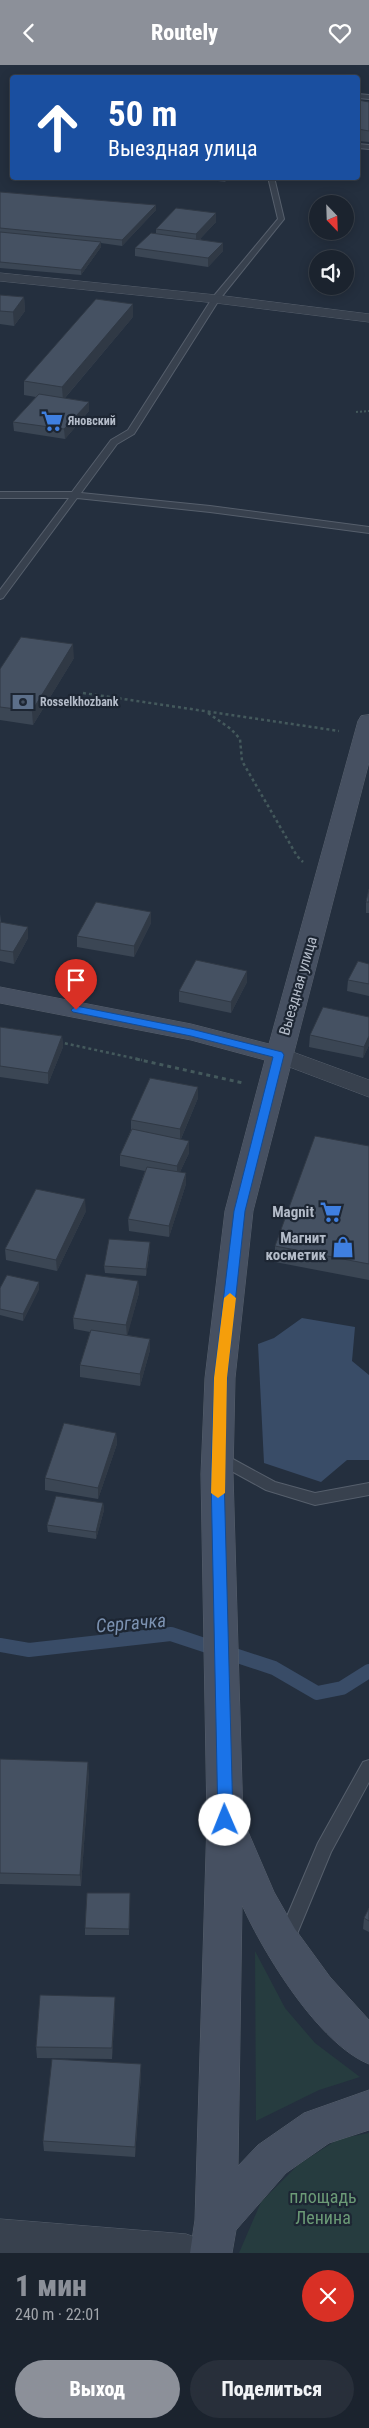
<!DOCTYPE html>
<html lang="ru">
<head>
<meta charset="utf-8">
<style>
	:root { --surface:#1b232e; --page:#282f3a; --text:#f1f3f6; --muted:#a0a4aa; --line:#39404a; --accent:#8c9099 }
	body { margin:0; font-family:"Roboto Condensed",sans-serif; background:var(--page); color:var(--text); height:100vh; display:flex; flex-direction:column; font-size:19px; white-space:nowrap }
	* { box-sizing:border-box; margin:0 }
	p { font-size:16px; color:var(--muted) }
	.icon { flex:none; width:28px; height:28px; fill:none; stroke:currentColor; stroke-width:2; stroke-linecap:round; stroke-linejoin:round }
	.map { position:relative; height:2188px; overflow:hidden }
	.side { display:flex; flex-direction:column; background:var(--surface); flex:1 }
	.side>* { flex:none }
	.guide { position:absolute; left:10px; top:10px; width:350px; height:105px; border-radius:5px; box-shadow:0 2px 12px #0003,0 0 0 1px var(--line); background:#1a4fa0; color:#fff; overflow:hidden }
	.needle { width:32px; rotate:157deg }
	.fabs { position:absolute; left:309px; top:130px; display:grid; gap:10px }
	.fabs a { display:grid; place-items:center; width:45px; height:45px; border-radius:50%; background:var(--surface); box-shadow:0 2px 12px #0003,0 0 0 1px var(--line); font-size:25px }
	.pin { position:absolute; display:grid; place-items:center; width:42px; height:42px; color:#fff; margin:-51px -21px; border-radius:50% 50% 50% 0; rotate:-45deg; box-shadow:0 0 5px #0007 }
	.pin .icon { rotate:45deg }
	.me { position:absolute; width:55px; margin:-28px; rotate:359deg; stroke-linejoin:round; filter:drop-shadow(0 0 4px #0008) }
	.turn { display:flex; align-items:center; gap:18px; height:105px; padding:0 15px; font-size:22px }
	.turn .icon { width:65px; height:65px; stroke-width:2.5 }
	.turn b { display:block; font-size:35px; line-height:42px }
	.round { display:grid; place-items:center; flex:none; width:52px; height:52px; border-radius:26px; background:var(--page) }
	.overview { display:flex; align-items:center; justify-content:space-between; height:85px; padding:0 15px }
	h1 { font-size:30px; font-weight:800; line-height:38px; color:var(--accent) }
	.cta { display:flex; gap:10px; margin-top:auto; padding:10px 15px }
	.cta a { flex:1; height:58px; border-radius:30px; background:var(--accent); color:#fff; font-size:20px; font-weight:800; line-height:58px; text-align:center }
	.cta a+a { background:var(--page); color:var(--text) }
	header { display:flex; justify-content:space-between; align-items:center; height:65px; padding:0 15px; background:var(--accent); color:#fff; font-size:22px; font-weight:800 }
	.map>svg:first-child { display:block }
	.green { fill:#263c3f }
	.water { fill:#394c67 }
	.lines { fill:none; stroke-linecap:round; stroke-linejoin:round }
	.stream { stroke:#394c67; stroke-width:14 }
	.lane-casing { stroke:#565f6c; stroke-width:2 }
	.street-casing { stroke:#565f6c; stroke-width:1 }
	.secondary-casing { stroke:#565f6c; stroke-width:1 }
	.path-far2 { stroke:#44595c; stroke-width:2; stroke-dasharray:2 2; stroke-linecap:butt }
	.path-far1 { stroke:#44595c; stroke-width:2.5; stroke-dasharray:3 3; stroke-linecap:butt }
	.path { stroke:#44595c; stroke-width:3; stroke-dasharray:4 4; stroke-linecap:butt }
	.lane { fill:#38414e; fill-rule:evenodd }
	.street { fill:#38414e; fill-rule:evenodd }
	.secondary { fill:#465061; fill-rule:evenodd }
	.wall { fill:#3b4654 }
	.shaded-wall { fill:#303945 }
	.building { fill:#455162; stroke:#303945 }
	.route { fill:#1a73e8; stroke:#114b97 }
	.slow { fill:#f59e0b }
	.labels { text-anchor:middle; dominant-baseline:central; stroke-width:4.5; stroke-linejoin:round; paint-order:stroke }
	.far-poi-label { font-size:12px; font-weight:bold; fill:#b4bcc9; stroke:#1d2633; text-anchor:start }
	.street-label { font-size:15px; fill:#b4bcc9; stroke:#1d2633 }
	.poi-label { font-size:15px; font-weight:bold; fill:#b4bcc9; stroke:#1d2633; text-anchor:end }
	.near-park-label { font-size:18px; fill:#6b9a76; stroke:#1d2633 }
	.near-water-label { font-size:19px; font-style:italic; fill:#7c92b1; stroke:#1d2633 }
</style>
</head>
<body>
<header><svg class="icon" aria-label="back" viewBox="0 0 24 24"><path d="M15 5l-7 7 7 7"/></svg>Routely<svg class="icon" aria-label="heart" viewBox="0 0 24 24"><path d="M12 20l-8-8c-3-5 5-10 8-4 3-6 11-1 8 4z"/></svg></header>
<div class="map">
<svg width="369" height="2188" viewBox="0 0 369 2188">
	<rect width="100%" height="100%" fill="#242f3e"/>
	<!-- green -->
	<path class="green" d="M255 1886 285 1943 315 1978 360 2012 319 2025 256 2056Z
		M369 2068V2188H239L261 2137 298 2100 338 2074Z"/>
	<!-- water -->
	<path class="water" d="M302 1253 355 1262 352 1296 369 1310V1395H347L321 1417 264 1398 258 1279 274 1273Z"/>
	<g class="lines">
		<!-- stream -->
		<path class="stream" d="M0 1580 29 1585 171 1569 274 1603 317 1628 342 1623 369 1606"/>
		<!-- lane casing -->
		<g class="lane-casing">
			<path id="lane" d="M358 29 369 30V34L358 33Z
				M358 79 369 80V84L358 83Z
				M268 112H274L284 154 219 235 134 369 117 379 81 428 210 441 369 462V468L210 447 77 433 3 533 0 534V525L69 433H0V427H72L111 375 128 365 213 232 278 154Z
				M220 1387 275 1417 315 1428 369 1418V1430L315 1440 266 1425 215 1397 213 1393 215 1389Z
				M369 1695V1717L331 1787 292 1881 286 1883 280 1881 277 1875 318 1778 363 1697Z"/>
		</g>
		<!-- street casing -->
		<g class="street-casing">
			<path id="street" d="M0 208 216 230 369 249V257L216 238 0 216Z
				M279 982 369 1015V1032L271 995 267 990 271 985Z
				M0 2154 186 2169 200 2174 205 2188H0Z"/>
		</g>
		<!-- secondary casing -->
		<g class="secondary-casing">
			<path id="secondary" d="M369 650V697L253 1146 235 1313 233 1409 243 1755 274 1827 295 1864 330 1912 369 1955V1999C319 1979 264 1889 242 1840L238 2101 258 2080 304 2048 369 2025V2065L329 2078 286 2108 236 2165 232 2188H190L195 2155 207 1755 201 1409 205 1313 225 1146 265 995 191 975 0 938V922L191 959 269 979 358 656 361 651Z"/>
		</g>
		<!-- path-far2 -->
		<path class="path-far2" d="M356 347 369 346"/>
		<!-- path-far1 -->
		<path class="path-far1" d="M83 628 339 666
			M208 648 231 664 240 674 242 696 297 791 303 797
			M59 977 142 995"/>
		<!-- path -->
		<path class="path" d="M136 994 243 1018"/>
		<!-- lane -->
		<use href="#lane" class="lane"/>
		<!-- street -->
		<use href="#street" class="street"/>
		<!-- secondary -->
		<use href="#secondary" class="secondary"/>
	</g>
	<!-- wall -->
	<path class="wall" d="M358 35 369 37V77L358 76Z
		M196 112H230L225 117 196 113Z
		M0 127 156 145 122 181 101 178V182L81 210 0 203Z
		M216 148V157L200 174 223 186 208 202 135 191V183L156 168V164Z
		M0 230 24 232 25 246 14 261 0 259Z
		M133 252 65 333 89 337V346L65 374 14 366 13 357 36 332 24 330V316Z
		M74 593 33 660 0 655V604Z
		M369 824V848H366V837Z
		M0 849 1 857 28 873 14 899 0 896Z
		M151 858 134 892 77 882V871Z
		M369 899V931L347 926 348 915Z
		M247 917 231 948 179 937V926Z
		M369 952V980L363 993 309 982 310 970Z
		M0 962 62 971 63 982 48 1019 0 1012Z
		M198 1033 181 1074 189 1088 180 1107 186 1108V1119L169 1172 129 1166 128 1154 145 1106 120 1101V1090L131 1065V1055Z
		M369 1081V1215L275 1197V1181Z
		M86 1146 57 1206 6 1195 5 1184Z
		M150 1184 146 1211 105 1208 104 1201Z
		M138 1216 139 1228 127 1270 150 1274V1285L140 1321 80 1312V1300L90 1267 74 1264 73 1253Z
		M0 1223 39 1224 23 1256 0 1250Z
		M116 1368 117 1379 98 1434 45 1425V1413Z
		M103 1438 104 1445 96 1474 48 1467 47 1460Z
		M0 1694 89 1708 81 1821 0 1819Z
		M130 1828 129 1870H85V1863Z
		M369 1843V1867L363 1864 364 1853Z
		M115 1932V1943L112 1994 37 1993 36 1982Z
		M141 1999V2009L135 2092 44 2086 43 2076Z"/>
	<!-- shaded-wall -->
	<path class="shaded-wall" d="M225 112H230L225 117Z
		M156 140V145L122 181V175Z
		M216 148V157L196 178V169Z
		M101 177V182L81 210V205Z
		M223 178V186L208 202V193Z
		M24 232 25 246 14 261 13 247Z
		M133 239V252L63 335 62 322Z
		M89 337V346L65 374 64 364Z
		M73 579 74 593 33 660 32 646Z
		M151 847V858L134 892V881Z
		M28 862V873L14 899 13 887Z
		M247 906V917L231 948V937Z
		M62 971 63 982 48 1019V1008Z
		M369 971V980L363 993 364 982Z
		M198 1022V1033L180 1076V1064Z
		M189 1076V1088L177 1113V1101Z
		M186 1108V1119L169 1172V1161Z
		M85 1134 86 1146 57 1206 56 1195Z
		M150 1177V1184L146 1211V1204Z
		M138 1216 139 1228 127 1272 126 1260Z
		M39 1217V1224L23 1256V1249Z
		M150 1274V1285L140 1321V1309Z
		M116 1368 117 1379 98 1434V1423Z
		M103 1438 104 1445 96 1474V1467Z
		M88 1697 89 1708 81 1821 80 1810Z
		M115 1932V1943L112 1994V1983Z
		M141 1999V2009L135 2092V2082Z"/>
	<!-- building -->
	<path class="building" d="M358 35 369 37V66L358 64Z
		M0 127 156 140 122 175 0 163Z
		M176 143 216 148 196 169 156 164Z
		M0 167 101 177 81 205 0 197Z
		M151 168 223 178 208 193 135 183Z
		M0 230 24 232 13 247 0 246Z
		M96 234 133 239 62 322 24 316Z
		M39 329 89 337 64 364 13 357Z
		M21 572 73 579 32 646 0 642V604Z
		M369 824V837H366Z
		M96 837 151 847 134 881 77 871Z
		M0 857 28 862 13 887 0 885Z
		M196 895 247 906 231 937 179 926Z
		M358 896 369 899V919L348 915Z
		M323 942 369 952V971L364 982 310 970Z
		M0 962 62 971 48 1008 0 1001Z
		M150 1013 198 1022 180 1064 131 1055Z
		M132 1064 189 1076 177 1101 120 1090Z
		M315 1071 369 1081V1199L275 1181Z
		M147 1102 186 1108 169 1161 128 1154Z
		M36 1124 85 1134 56 1195 5 1184Z
		M109 1174 150 1177 146 1204 104 1201Z
		M86 1209 138 1216 126 1260 73 1253Z
		M7 1210 39 1217 23 1249 0 1244V1223Z
		M91 1265 150 1274 140 1309 80 1300Z
		M64 1358 116 1368 98 1423 45 1413Z
		M56 1431 103 1438 96 1467 47 1460Z
		M0 1694 88 1697 80 1810 0 1808Z
		M87 1828H130L129 1864 85 1863Z
		M369 1843V1856L364 1853Z
		M40 1930 115 1932 112 1983 36 1982Z
		M52 1994 141 1999 135 2082 43 2076Z"/>
	<!-- route -->
	<path class="route" d="M76 941 191 964 282 987 284 990 245 1146 227 1313 224 1409 233 1755 231 1760 225 1762 220 1760 218 1755 211 1409 214 1313 234 1146 273 992 191 971 73 947 71 945Z"/>
	<!-- slow -->
	<path class="slow" d="M230 1228 236 1233 227 1313 225 1428 218 1433 211 1428 214 1313 224 1233Z"/>
	<!-- icons -->
	<defs>
		<g id="supermarket-bare" transform="scale(1.725)"><path d="M-6-5.5h2.5l.6 2H6L4.5 2H-2.5L-4.4-4H-6ZM-1.5 3.2a1.3 1.3 0 1 0 .1 0ZM3 3.2a1.3 1.3 0 1 0 .1 0Z" fill="#3f7fe0" stroke="#1d2633" stroke-width="2.5" paint-order="stroke"/></g>
		<g id="bank-bare" transform="scale(1.725)"><path d="M-6-4H6V4H-6ZM0-2.3a2.3 2.3 0 1 0 0 4.6a2.3 2.3 0 1 0 0-4.6Z" fill="#5c6f8a" stroke="#1d2633" stroke-width="2.5" paint-order="stroke"/></g>
		<g id="shop-bare" transform="scale(1.725)"><path d="M-5-2.5h2.3a2.7 3.5 0 0 1 5.4 0H5L5.5 6h-11ZM-1.5-2.5h3a1.5 2.3 0 0 0-3 0Z" fill="#3f7fe0" stroke="#1d2633" stroke-width="2.5" paint-order="stroke"/></g>
	</defs>
	<g fill-rule="evenodd">
		<use href="#supermarket-bare" x="52" y="356"/>
		<use href="#bank-bare" x="23" y="637"/>
		<use href="#supermarket-bare" x="331" y="1147"/>
		<use href="#shop-bare" x="343" y="1182"/>
	</g>
	<g class="labels">
		<!-- far-poi labels -->
		<g class="far-poi-label">
			<text x="68" y="356">Яновский</text>
			<text x="40" y="637">Rosselkhozbank</text>
		</g>
		<!-- street labels -->
		<g class="street-label">
			<text transform="translate(298 921) rotate(-74)">Выездная улица</text>
		</g>
		<!-- poi labels -->
		<g class="poi-label">
			<text x="314" y="1147">Magnit</text>
			<text x="326" y="1173">Магнит<tspan x="326" dy="17">косметик</tspan></text>
		</g>
		<!-- near-park labels -->
		<g class="near-park-label">
			<text x="323" y="2131">площадь<tspan x="323" dy="21">Ленина</tspan></text>
		</g>
		<!-- near-water labels -->
		<g class="near-water-label">
			<text transform="translate(131 1558) rotate(-5)">Сергачка</text>
		</g>
	</g>
</svg>
<div class="fabs">
<a><svg class="needle" viewBox="-14 -14 28 28"><path d="M0-13l5 13h-10z" fill="#e53935"/><path d="M0 13l5-13h-10z" fill="#a0a4aa"/></svg></a>
<a><svg class="icon" aria-label="sound" viewBox="0 0 24 24"><path d="M4 9h4l5-4v14l-5-4H4zM17 9q2 3 0 6"/></svg></a>
</div>
<div class="pin" style="left:76px;top:945px;background:#d93025"><svg class="icon" aria-label="arrive" viewBox="0 0 24 24"><path d="M6 21V4h12l-3 4 3 4H6"/></svg></div>
<svg class="me" style="left:225px;top:1755px" viewBox="-20 -20 40 40"><circle r="19" fill="#fff"/><path d="M0-13L10 11 0 6-10 11z" fill="#1a73e8"/></svg>
<div class="guide">
<div class="turn"><svg class="icon" aria-label="ahead" viewBox="0 0 24 24"><path d="M12 20V5M6 11l6-6 6 6"/></svg><div><b>50 m</b>Выездная улица</div></div>
</div>
</div>
<section class="side">
<div class="overview"><div><h1>1 мин</h1><p>240 m · 22:01</p></div><a class="round" style="background:#d93025;color:#fff"><svg class="icon" aria-label="close" viewBox="0 0 24 24"><path d="M6 6l12 12M18 6L6 18"/></svg></a></div>
<div class="cta"><a>Выход</a><a>Поделиться</a></div>
</section>
</body>
</html>
